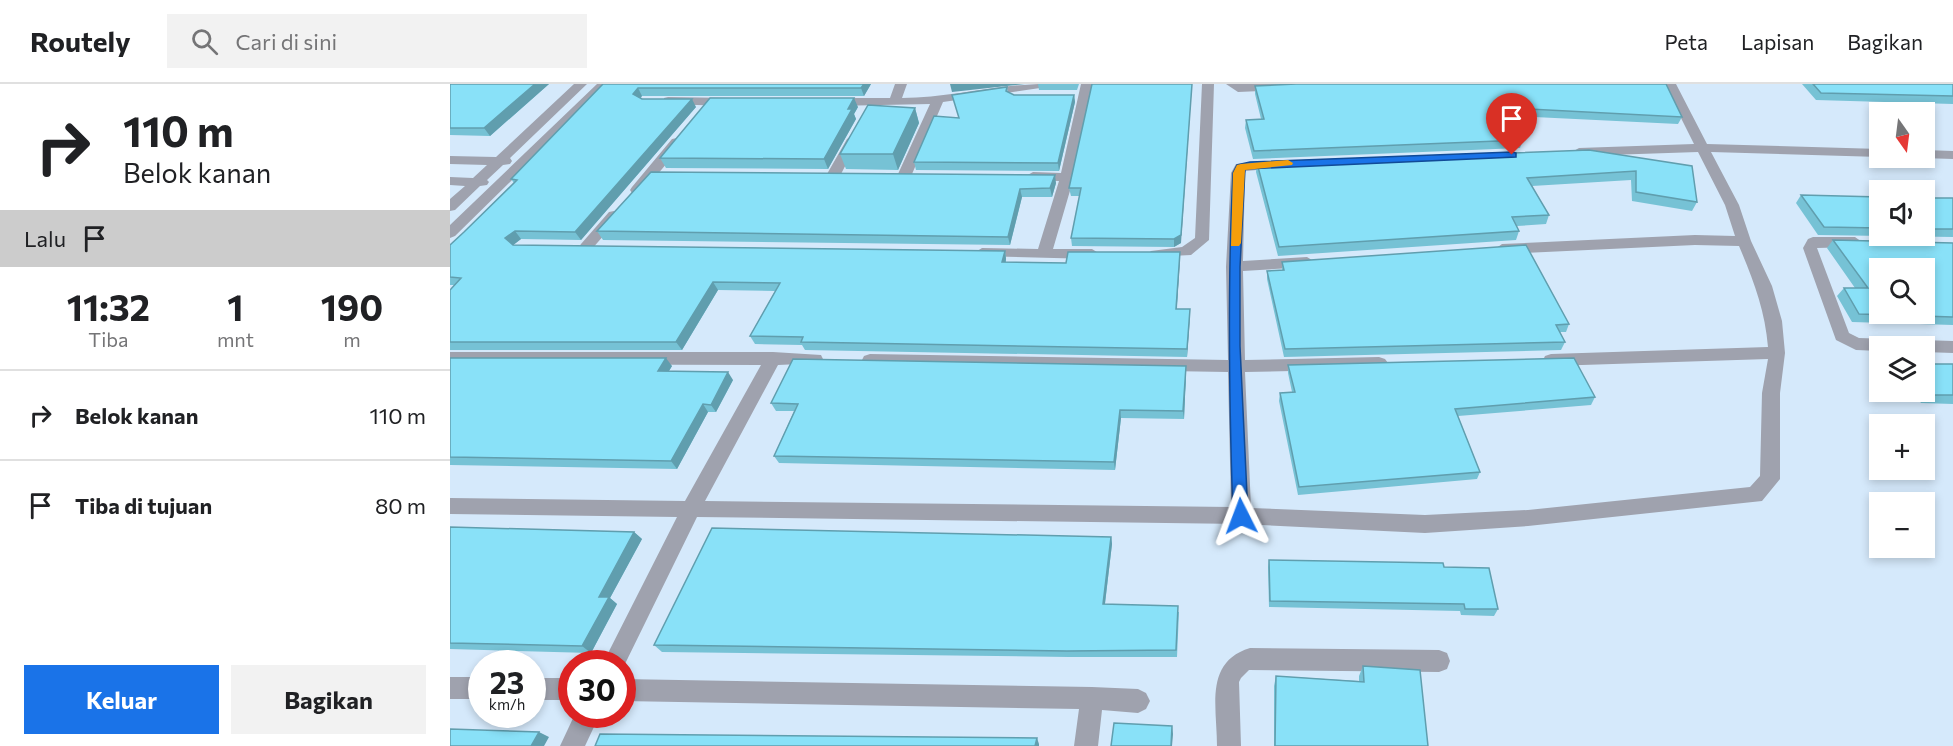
<!DOCTYPE html>
<html lang="id">
<head>
<meta charset="utf-8">
<style>
	:root { --surface:#fff; --page:#f2f2f2; --text:#202124; --muted:#757577; --line:#e0e0e0; --accent:#1a73e8 }
	body { margin:0; font-family:Commissioner,sans-serif; background:var(--page); color:var(--text); height:100vh; display:flex; flex-direction:column; font-size:22px; white-space:nowrap }
	* { box-sizing:border-box; margin:0 }
	p { font-size:20px; color:var(--muted) }
	.icon { flex:none; width:33px; height:33px; fill:none; stroke:currentColor; stroke-width:2; stroke-linecap:round; stroke-linejoin:round }
	.map { position:relative; flex:1; overflow:hidden }
	.details { display:flex; flex-direction:column; background:var(--surface); width:450px }
	.details>* { flex:none }
	.guide { background:#fff; color:var(--text); overflow:hidden }
	.needle { width:39px; rotate:166deg }
	.controls { position:absolute; left:1419px; top:18px; display:grid; gap:12px }
	.controls a { display:grid; place-items:center; width:66px; height:66px; border-radius:0px; background:var(--surface); box-shadow:0 3px 9px #0003; font-size:30px }
	.speed { position:absolute; left:18px; top:566px; display:flex; gap:12px; font-size:30px; font-weight:700; text-align:center }
	.speed>* { display:grid; place-content:center; width:78px; height:78px; border-radius:50%; background:var(--surface); box-shadow:0 3px 9px #0003; line-height:1 }
	.speed small { font-size:15px; font-weight:400 }
	.speed .limit { border:9px solid #d22; background:#fff; color:#111 }
	.pin { position:absolute; display:grid; place-items:center; width:51px; height:51px; color:#fff; margin:-62px -26px; border-radius:50% 50% 50% 0; rotate:-45deg; box-shadow:0 0 6px #0007 }
	.pin .icon { rotate:45deg }
	.me { position:absolute; width:66px; margin:-33px; rotate:357deg; stroke-linejoin:round; filter:drop-shadow(0 0 4px #0008) }
	.turn { display:flex; align-items:center; gap:21px; height:126px; padding:0 24px; font-size:27px }
	.turn .icon { width:78px; height:78px; stroke-width:2.5 }
	.turn b { display:block; font-size:42px; line-height:51px }
	.then { display:flex; align-items:center; height:57px; padding:0 24px; background:#0003; gap:12px; font-size:22px }
	.eta { display:flex; justify-content:space-evenly; align-items:center; height:102px; text-align:center }
	.eta b { font-size:36px; font-weight:700; line-height:42px }
	.button { display:flex; gap:12px; margin-top:auto; padding:12px 24px }
	.button a { flex:1; height:69px; border-radius:0px; background:var(--accent); color:#fff; font-size:24px; font-weight:700; line-height:69px; text-align:center }
	.button a+a { background:var(--page); color:var(--text) }
	ul { padding:0; list-style:none }
	li { display:flex; align-items:center; gap:18px; height:90px; padding:0 24px; border-top:2px solid var(--line) }
	li div { flex:1 }
	li b { display:block; font-size:22px }
	li em { font-style:normal }
	header { display:flex; align-items:center; gap:36px; box-sizing:border-box; height:84px; padding:0 30px; background:var(--surface); border-bottom:2px solid var(--line) }
	header strong { font-size:28px }
	nav { display:flex; gap:33px; margin-inline-start:auto; font-size:21px }
	.search { width:420px; height:54px; background:var(--page); display:flex; align-items:center; gap:15px; box-sizing:border-box; padding:0 21px; border-radius:0px; color:var(--muted); font-size:22px }
	main { display:flex; flex:1; min-height:0 }
	.map>svg:first-child { display:block }
	.lines { fill:none; stroke-linecap:round; stroke-linejoin:round }
	.minor { fill:#9fa2ae; fill-rule:evenodd }
	.wall { fill:#76c2d5 }
	.shaded-wall { fill:#609eae }
	.building { fill:#89e1f8; stroke:#609eae; stroke-width:1.5; fill-rule:evenodd }
	.route { fill:#1a73e8; stroke:#114b97; stroke-width:1.5 }
	.slow { fill:#f59e0b }
</style>
</head>
<body>
<header>
<strong>Routely</strong>
<div class="search"><svg class="icon" aria-label="search" viewBox="0 0 24 24"><circle cx="10" cy="10" r="6"/><path d="M15 15l6 6"/></svg>Cari di sini</div>
<nav><a>Peta</a><a>Lapisan</a><a>Bagikan</a></nav>
</header>
<main>
<section class="details">
<div class="guide">
<div class="turn"><svg class="icon" aria-label="right" viewBox="0 0 24 24"><path d="M7 20v-9h11M14 6l5 5-5 5"/></svg><div><b>110 m</b>Belok kanan</div></div>
<div class="then">Lalu<svg class="icon" aria-label="arrive" viewBox="0 0 24 24"><path d="M6 21V4h12l-3 4 3 4H6"/></svg></div>
</div>
<div class="eta">
<div><b>11:32</b><p>Tiba</p></div>
<div><b>1</b><p>mnt</p></div>
<div><b>190</b><p>m</p></div>
</div>
<ul>
<li><svg class="icon" aria-label="right" viewBox="0 0 24 24"><path d="M7 20v-9h11M14 6l5 5-5 5"/></svg><div><b>Belok kanan</b></div><em>110 m</em></li>
<li><svg class="icon" aria-label="arrive" viewBox="0 0 24 24"><path d="M6 21V4h12l-3 4 3 4H6"/></svg><div><b>Tiba di tujuan</b></div><em>80 m</em></li>
</ul>
<div class="button"><a>Keluar</a><a>Bagikan</a></div>
</section>
<div class="map">
<svg width="1503" height="662" viewBox="0 0 1503 662">
	<rect width="100%" height="100%" fill="#d5e9fb"/>
	<g class="lines">
		<!-- minor -->
		<path class="minor" d="M124 0H137L60 74 62 77 60 80 53 81 37 96 39 98 37 101 30 102 5 126 0 127V115L15 102 0 101V93L23 94 37 81 0 80V72L46 73Z
			M147 0H160L5 152 0 154V141Z
			M445 0H457L452 14C500 14 547 0 596 0L590 4 493 18 462 90 455 94 448 90 480 20 383 22 377 18 383 14H440Z
			M631 0H643L624 93 603 165H642L650 170 642 175 527 172 524 169 532 164 588 165 609 97 583 96 576 92 583 88 611 89Z
			M752 0H764L759 156 741 171 701 173 698 170 701 167 732 163 745 154Z
			M776 0H884L878 4 788 8Z
			M1214 0H1226L1257 60 1430 65V73L1261 68 1289 121 1301 157 1322 202 1332 237 1335 269 1330 309V395L1312 417 1078 442 975 449 791 440 247 433 172 586V579H153L227 433 0 430V414L235 417 311 281 0 280V268H323L371 271 373 275 371 279 328 281 255 417 781 423 778 288 420 282 414 280 412 276 414 272 420 270 778 276 776 183 781 89 786 80 831 76 836 77 838 80 836 83 796 87 795 89 793 177 857 173 865 178 857 183 793 187 795 276 929 273 935 275 938 279 935 283 929 285 795 288 801 424 975 431 1078 426 1300 403 1310 392 1312 309 1318 275 1101 282 1095 280 1093 276 1095 272 1101 270 1318 263C1315 226 1303 195 1289 162L1245 161 1052 170 1045 165 1052 160 1245 151 1285 152 1275 121 1248 68 1129 72 1122 68 1129 64 1244 60Z
			M218 13 280 14 286 18 280 22 214 20V14Z
			M403 51 409 55 391 90 384 94 379 93 377 90 397 55Z
			M227 54 233 58 232 61 192 109H182L180 106 182 103 222 55Z
			M1474 66 1503 67V75L1472 74H1474Z
			M164 127 169 128 171 131 169 134 141 166H131L129 163 131 160 159 128Z
			M1363 153H1405L1412 158 1405 163 1367 164 1399 249 1409 254 1503 257V269L1474 268V262H1430V267L1406 266 1386 256 1353 164 1358 155Z
			M800 564 989 566 997 569 1000 577 997 585 989 588 799 586 791 594 789 598 791 662H767C767 623 754 578 800 564Z
			M0 593H32V615H0Z
			M82 594H122V616H82Z
			M172 595 642 603 688 605 696 609 700 617 696 625 688 629 652 626 648 662H624L629 625 172 617Z
			M125 630H150L135 662H110Z"/>
	</g>
	<!-- wall -->
	<path class="wall" d="M0 0H99L40 52 0 51Z
		M153 0H421L414 12H192L190 14 192 15 246 23 131 156 71 155 63 161 555 167 556 175V178L616 179 730 168 727 225H740L737 273 355 266 352 261 305 260 300 252 325 207 268 206 232 266H0V206L4 201H0V161L14 148 64 99 61 95Z
		M588 0H629L627 6H589Z
		M642 0 731 159 724 163 622 162 621 154 630 112H621L619 104Z
		M1352 0H1503V20L1366 16Z
		M805 2 1232 33 1228 40 1061 32 1059 54 1073 56 1070 64 803 75 795 44 796 36 811 35 805 10Z
		M557 3 558 8 564 11H624L625 18 609 87 466 86 464 78Z
		M408 23 404 30 406 35 378 85 216 84 210 74Z
		M465 24 469 39 448 86 396 85 390 70Z
		M807 79 1242 82 1247 118 1242 127 1182 117 1181 96 1082 102 1099 131 1096 140 1067 142 1069 147 1066 156 828 172 806 88Z
		M606 99 602 113H572L560 161 153 156 147 147Z
		M1351 111 1430 113V152H1474V114H1503V153L1368 151 1346 119Z
		M1383 156 1503 159V241L1402 238 1387 212 1394 204H1405L1377 164Z
		M832 178 1119 240 1116 248H1110L1115 258 1111 266 834 273 817 195V187L832 186Z
		M0 274 222 282 219 287 283 296 266 328H258L227 385 0 381Z
		M1474 280H1503V320L1471 319 1463 308H1474Z
		M838 281 1145 313 1141 321 1008 332 1030 388 1027 395 848 411 829 317 830 309 842 308 838 289Z
		M736 290 734 335 671 334 665 386 329 379 324 372 344 327H326L321 319Z
		M0 443 184 448 192 455 160 514 167 520 141 569 0 565Z
		M661 453 662 460 655 520 729 528 727 573H619L212 568 204 561Z
		M819 476 994 483 1048 525 1044 532 1011 531 1010 527 819 523 818 483Z
		M913 582 978 662H824V602L826 592 909 597V592Z"/>
	<!-- shaded-wall -->
	<path class="shaded-wall" d="M85 0H99L40 52 34 44Z
		M414 0H421L414 12 411 4Z
		M500 0H575L502 8Z
		M742 0 731 159 724 163V155Z
		M188 4 192 12 188 17 183 10Z
		M624 11 625 18 609 87 608 79Z
		M404 14 408 23 404 30 406 35 378 85 374 75 398 25Z
		M242 15 246 23 131 156 125 148Z
		M465 24 469 39 448 86 443 70Z
		M605 91 606 99 602 113 600 104Z
		M570 105 572 113 560 161 558 153Z
		M65 147 71 155 62 162 55 154Z
		M555 167 556 175 554 186 552 178Z
		M730 168V176L726 233V225Z
		M263 198 268 206 232 266 226 258Z
		M740 225V233L737 273V265Z
		M216 274 222 282 214 295 208 287Z
		M736 282V290L734 335 733 327Z
		M278 288 283 296 266 328 261 321Z
		M253 320 258 328 227 385 221 377Z
		M670 326 671 334 665 386 664 378Z
		M184 448 192 455 160 514 167 520 141 569 132 562 149 513Z
		M661 453 662 460 654 527 653 520Z
		M722 642 723 650 722 662H721Z
		M89 648 99 653 94 662H81Z
		M587 654 589 660V662H585Z"/>
	<!-- building -->
	<path class="building" d="M0 0H85L34 44H0Z
		M153 0H414L411 4H188L183 10 192 15H242L125 148 65 147 55 154 63 161 555 167 552 178 616 179 618 168H730L726 225H740L737 265 351 258 353 253 300 252 330 199 263 198 226 258H0V206L11 194 0 193V161L14 148 67 96 61 95Z
		M642 0H742L731 151 724 155 621 154 631 104H619Z
		M846 0H1216L1232 33 1062 24 1059 54 1073 56 804 67 796 36 814 35 805 2Z
		M1363 0H1503V12L1371 9Z
		M557 3 556 7 564 11H624L608 79 464 78 484 32 509 34 502 11Z
		M260 14H404L398 25H402L374 75 210 74Z
		M418 21 465 24 443 70H390Z
		M1139 66 1242 82 1247 118 1186 108V87L1077 94 1099 131 1062 133 1069 147 829 163 807 79Z
		M201 88 605 91 600 104 570 105 558 153 147 147Z
		M1351 111 1430 113V144L1374 143Z
		M1474 114H1503V145H1474Z
		M1383 156 1503 159V233L1409 230 1394 204H1418ZM1430 184H1474V230H1430Z
		M1076 161 1119 240 1106 241 1115 258 835 265 817 187 834 186 832 178Z
		M0 274H216L208 287 278 288 261 321 253 320 221 377 0 373Z
		M1124 274 1145 313 1005 325 1030 388 849 403 830 309 845 308 838 281Z
		M343 275 736 282 733 327 670 326 664 378 324 372 348 320 321 319Z
		M1474 280H1503V311H1479L1474 304Z
		M0 443 184 448 149 513H159L132 562 0 559Z
		M262 444 661 453 653 520 728 522 726 566 617 567 204 561Z
		M819 476 993 479 994 483 1039 484 1048 525H1015L1014 520 820 517Z
		M913 582 970 586 978 662H825L826 592 914 598Z
		M664 639 722 642 721 662H661Z
		M0 645 89 648 81 662H0Z
		M150 650 587 654 585 662H145Z"/>
	<!-- route -->
	<path class="route" d="M1062 68 1066 69V73L795 85 790 183V262L798 432 796 437 791 439 785 437 783 432C779 317 777 205 783 89L787 81 800 78Z"/>
	<!-- slow -->
	<path class="slow" d="M838 76 843 79 842 81 795 86 791 159 789 162H781L783 89 787 81 791 80Z"/>
</svg>
<div class="controls">
<a><svg class="needle" viewBox="-14 -14 28 28"><path d="M0-13l5 13h-10z" fill="#e53935"/><path d="M0 13l5-13h-10z" fill="#757577"/></svg></a>
<a><svg class="icon" aria-label="sound" viewBox="0 0 24 24"><path d="M4 9h4l5-4v14l-5-4H4zM17 9q2 3 0 6"/></svg></a>
<a><svg class="icon" aria-label="search" viewBox="0 0 24 24"><circle cx="10" cy="10" r="6"/><path d="M15 15l6 6"/></svg></a>
<a><svg class="icon" aria-label="layers" viewBox="0 0 24 24"><path d="M12 4l9 5-9 5-9-5zM3 14l9 5 9-5"/></svg></a>
<a>+</a>
<a>−</a>
</div>
<div class="speed"><div>23<small>km/h</small></div><div class="limit">30</div></div>
<div class="pin" style="left:1062px;top:71px;background:#d93025"><svg class="icon" aria-label="arrive" viewBox="0 0 24 24"><path d="M6 21V4h12l-3 4 3 4H6"/></svg></div>
<svg class="me" style="left:791px;top:432px" viewBox="-20 -20 40 40"><path d="M0-17L14 15 0 8-14 15z" fill="#1a73e8" stroke="#fff" stroke-width="4"/></svg>
</div>
</main>
</body>
</html>
